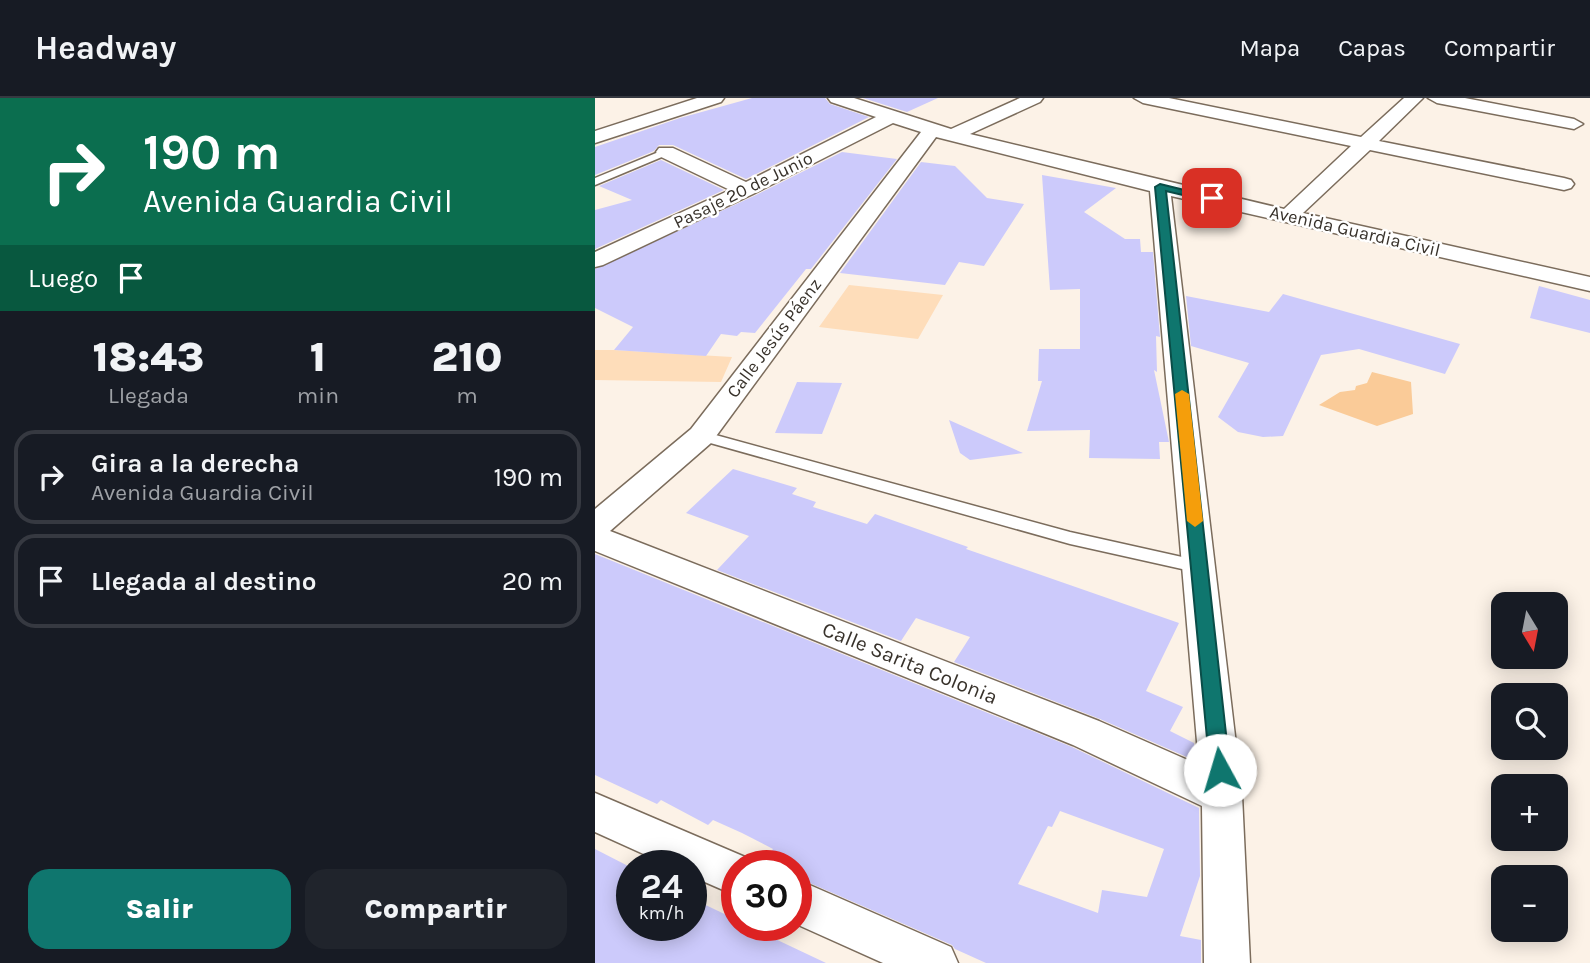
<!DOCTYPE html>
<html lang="es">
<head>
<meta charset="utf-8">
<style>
	:root { --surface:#171b24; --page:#20242c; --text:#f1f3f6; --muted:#9ea1a6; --line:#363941; --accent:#0f766e }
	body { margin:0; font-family:Karla,sans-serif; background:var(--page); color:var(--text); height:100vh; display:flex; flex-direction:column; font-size:26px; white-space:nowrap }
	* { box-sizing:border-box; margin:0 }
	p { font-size:23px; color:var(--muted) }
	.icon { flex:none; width:38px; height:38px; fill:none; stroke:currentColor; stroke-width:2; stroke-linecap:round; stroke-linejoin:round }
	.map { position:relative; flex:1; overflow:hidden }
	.side { display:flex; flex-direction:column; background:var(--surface); width:595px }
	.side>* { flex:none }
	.top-card { background:#0b6e4f; color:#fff; overflow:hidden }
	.needle { width:46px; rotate:170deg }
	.controls { position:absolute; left:896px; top:494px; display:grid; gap:14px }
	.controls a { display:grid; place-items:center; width:77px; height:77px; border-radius:14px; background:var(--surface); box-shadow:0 4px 18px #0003; font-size:35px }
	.speed { position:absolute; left:21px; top:752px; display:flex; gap:14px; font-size:35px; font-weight:700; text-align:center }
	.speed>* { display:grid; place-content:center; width:91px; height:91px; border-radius:50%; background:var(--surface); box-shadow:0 4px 18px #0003; line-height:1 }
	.speed small { font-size:18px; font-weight:400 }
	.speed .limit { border:10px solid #d22; background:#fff; color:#111 }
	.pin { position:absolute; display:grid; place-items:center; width:60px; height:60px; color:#fff; margin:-30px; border-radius:14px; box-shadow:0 4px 10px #0006 }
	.me { position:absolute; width:77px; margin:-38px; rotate:354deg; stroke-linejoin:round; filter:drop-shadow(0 0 5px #0008) }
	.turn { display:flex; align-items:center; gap:24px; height:147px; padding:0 28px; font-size:32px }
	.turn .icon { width:91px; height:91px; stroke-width:2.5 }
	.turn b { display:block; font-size:49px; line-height:60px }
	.then { display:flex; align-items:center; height:66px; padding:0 28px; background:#0003; gap:14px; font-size:26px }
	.eta { display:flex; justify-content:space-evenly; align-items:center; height:119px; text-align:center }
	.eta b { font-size:42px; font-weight:800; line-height:49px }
	.button { display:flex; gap:14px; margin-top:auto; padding:14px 28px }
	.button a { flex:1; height:80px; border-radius:21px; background:var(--accent); color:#fff; font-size:28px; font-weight:800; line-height:80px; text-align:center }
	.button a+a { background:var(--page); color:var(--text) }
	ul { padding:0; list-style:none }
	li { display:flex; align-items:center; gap:21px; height:94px; margin:0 14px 10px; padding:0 14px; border:4px solid var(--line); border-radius:21px }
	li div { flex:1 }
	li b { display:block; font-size:26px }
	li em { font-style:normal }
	header { display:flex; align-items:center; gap:42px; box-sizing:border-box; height:98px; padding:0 35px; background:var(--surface); border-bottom:2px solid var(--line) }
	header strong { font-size:33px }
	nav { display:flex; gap:38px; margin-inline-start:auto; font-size:24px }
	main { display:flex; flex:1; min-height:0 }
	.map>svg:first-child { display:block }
	.green { fill:#feddba }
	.water { fill:#facb98 }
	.building { fill:#cccafb; fill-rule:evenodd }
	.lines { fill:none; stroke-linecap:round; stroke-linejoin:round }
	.lane-casing { stroke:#7b6c5c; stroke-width:3 }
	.street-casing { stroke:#7b6c5c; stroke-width:3 }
	.lane { fill:#fff; fill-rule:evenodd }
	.street { fill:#fff; fill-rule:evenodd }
	.route { fill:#0f766e; stroke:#0a4d48; stroke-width:2 }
	.slow { fill:#f59e0b }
	.labels { text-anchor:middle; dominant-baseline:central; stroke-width:5; stroke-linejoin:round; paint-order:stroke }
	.far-street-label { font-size:18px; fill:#38322b; stroke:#fff }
	.street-label { font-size:21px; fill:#38322b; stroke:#fff }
</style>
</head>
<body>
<header>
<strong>Headway</strong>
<nav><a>Mapa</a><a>Capas</a><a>Compartir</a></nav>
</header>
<main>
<section class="side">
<div class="top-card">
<div class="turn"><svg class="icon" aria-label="right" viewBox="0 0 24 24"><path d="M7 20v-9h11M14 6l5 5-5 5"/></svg><div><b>190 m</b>Avenida Guardia Civil</div></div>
<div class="then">Luego<svg class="icon" aria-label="arrive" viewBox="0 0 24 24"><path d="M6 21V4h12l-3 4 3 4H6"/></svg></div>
</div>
<div class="eta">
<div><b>18:43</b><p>Llegada</p></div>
<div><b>1</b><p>min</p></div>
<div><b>210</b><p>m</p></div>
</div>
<ul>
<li><svg class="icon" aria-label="right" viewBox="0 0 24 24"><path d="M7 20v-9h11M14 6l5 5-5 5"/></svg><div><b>Gira a la derecha</b><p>Avenida Guardia Civil</p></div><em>190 m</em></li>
<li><svg class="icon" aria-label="arrive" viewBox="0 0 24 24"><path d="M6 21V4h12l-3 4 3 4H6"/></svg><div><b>Llegada al destino</b></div><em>20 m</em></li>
</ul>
<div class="button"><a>Salir</a><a>Compartir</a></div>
</section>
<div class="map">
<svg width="995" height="865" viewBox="0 0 995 865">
	<rect width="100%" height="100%" fill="#fcf2e7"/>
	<!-- green -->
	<path class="green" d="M254 187 348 197 323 241 224 229Z
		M0 252H19L137 259 126 284 0 282Z"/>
	<!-- water -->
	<path class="water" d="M777 274 816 284 818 316 782 328 724 307 745 294 760 292 761 288 772 285Z"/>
	<!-- building -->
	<path class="building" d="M157 0H230L235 6 274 19 151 81 78 47H64L59 53 0 77V49L85 20Z
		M268 0H343L312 14Z
		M247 54 302 61 216 171H211L160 235 146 234 142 238 126 236 111 258 19 252 38 229 0 210V171L159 98Z
		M66 62 129 92 0 151V112L37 102 4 88Z
		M326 64 360 68 392 100 429 106 389 168 364 164 350 187 245 175Z
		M447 77 521 90 489 114 530 141H545L546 154H558L565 239 561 238 562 274 559 272 574 344H564L565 361 494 360 495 332 432 333 447 283H443L444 251H485V191L455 192Z
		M944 188 995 202V235L935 220Z
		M688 196 865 246 850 276 764 251 726 257 688 338 668 339 643 334 623 319 654 265 596 248 591 198 674 214Z
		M202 284 247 285 227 336 180 335Z
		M354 322 428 355 375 362 365 355Z
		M138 371 202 390 197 396 221 404 218 409 272 426 280 416 373 449 371 451 584 525 551 593 588 609 575 633 599 645 601 663 505 621 359 564 375 539 321 520 306 543 122 472 154 438 91 415Z
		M0 456 477 649 604 710 605 778 585 838 606 842V865H391L360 851 357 847 201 779V768H165L178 751 147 735 118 722 113 727 66 702 62 706 0 677ZM465 713 569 751 552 799 507 792 503 815 423 786 453 728 457 729Z
		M0 751 37 770V828H96V800L142 822V828H153L231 865H0Z"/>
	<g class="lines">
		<!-- lane casing -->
		<g class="lane-casing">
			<path id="lane" d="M71 51 76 54 74 56 0 87V80Z
				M106 333 475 434 605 463 611 465 613 469 611 473 605 475 475 446 101 341 99 338Z"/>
		</g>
		<!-- street casing -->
		<g class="street-casing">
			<path id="street" d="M102 0H129L126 4 0 45V33Z
				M233 0H259L356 31 425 0H448L445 4 375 36 689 111 756 48 548 5 539 0H574L766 39 809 0H828L784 43 969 80 976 82 979 86 976 90 969 92 775 52 708 115 995 179V193L576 98 647 697 655 865H609L607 708 478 647 0 453V411L96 331 326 34 298 25 158 96 8 167 0 169V154L135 92 64 58 61 54 64 50H78L151 84 281 19 236 4ZM341 39 555 93 604 667 504 623 15 433 116 345Z
				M833 0H870L979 21 988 26 979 31 842 5Z
				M0 695 157 762 160 768H142V798L96 778V768H75L0 734Z
				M201 781 356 849 363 865H288L201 826Z"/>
		</g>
		<!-- lane -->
		<use href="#lane" class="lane"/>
		<!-- street -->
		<use href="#street" class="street"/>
	</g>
	<!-- route -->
	<path class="route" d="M565 86 622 100 617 104 571 93 635 672 632 678 625 681 618 678 615 672 560 89Z"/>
	<!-- slow -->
	<path class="slow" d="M587 292 594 296 608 423 600 429 592 423 580 296Z"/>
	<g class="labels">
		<!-- far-street labels -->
		<g class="far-street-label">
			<text transform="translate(148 92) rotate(-26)">Pasaje 20 de Junio</text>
			<text transform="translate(760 133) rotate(13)">Avenida Guardia Civil</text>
			<text transform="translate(179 240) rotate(-53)">Calle Jesús Páenz</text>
		</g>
		<!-- street labels -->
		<g class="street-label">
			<text transform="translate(315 565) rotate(22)">Calle Sarita Colonia</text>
		</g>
	</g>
</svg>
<div class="controls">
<a><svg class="needle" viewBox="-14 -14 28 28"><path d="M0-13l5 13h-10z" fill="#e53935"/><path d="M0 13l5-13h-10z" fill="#9ea1a6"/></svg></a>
<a><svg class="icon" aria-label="search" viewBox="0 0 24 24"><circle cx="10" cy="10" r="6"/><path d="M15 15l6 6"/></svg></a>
<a>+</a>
<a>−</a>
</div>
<div class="speed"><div>24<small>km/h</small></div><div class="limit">30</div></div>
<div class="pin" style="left:617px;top:100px;background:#d93025"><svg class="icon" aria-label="arrive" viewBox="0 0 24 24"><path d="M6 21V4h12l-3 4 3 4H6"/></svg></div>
<svg class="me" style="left:625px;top:672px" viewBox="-20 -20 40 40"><circle r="19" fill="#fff"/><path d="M0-13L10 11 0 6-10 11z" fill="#0f766e"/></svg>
</div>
</main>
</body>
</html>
